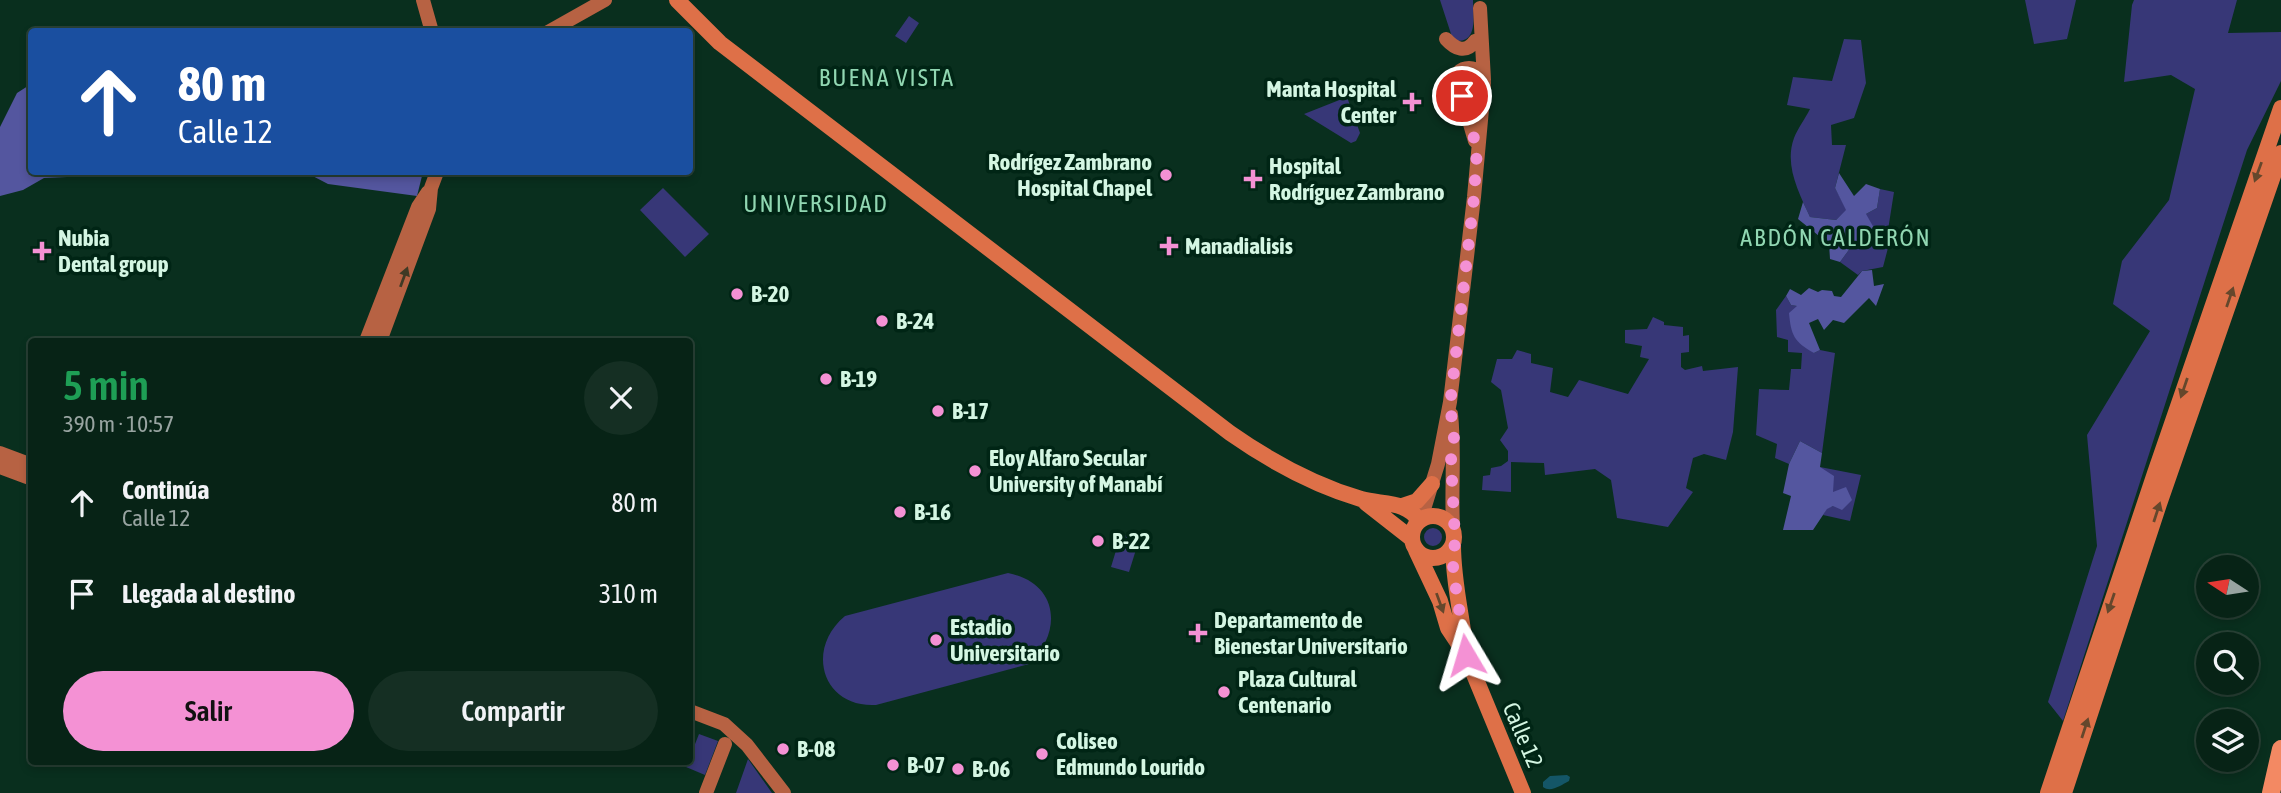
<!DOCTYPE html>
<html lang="es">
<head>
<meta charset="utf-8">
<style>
	:root { --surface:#072316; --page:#152f23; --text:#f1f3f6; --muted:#98a4a1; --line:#284035; --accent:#f491d4 }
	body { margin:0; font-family:"Asap Condensed",sans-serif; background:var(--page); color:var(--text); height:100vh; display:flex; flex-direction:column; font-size:26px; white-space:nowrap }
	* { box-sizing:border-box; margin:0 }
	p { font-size:23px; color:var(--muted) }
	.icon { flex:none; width:38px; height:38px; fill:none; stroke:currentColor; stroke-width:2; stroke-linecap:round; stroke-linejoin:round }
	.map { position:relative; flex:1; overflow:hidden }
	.drawer { position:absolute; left:28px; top:338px; width:665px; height:427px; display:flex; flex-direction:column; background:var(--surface); border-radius:7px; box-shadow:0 4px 10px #0003,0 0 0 2px var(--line) }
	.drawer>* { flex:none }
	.guide { position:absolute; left:28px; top:28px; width:665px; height:147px; border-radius:7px; box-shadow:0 4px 10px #0003,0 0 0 2px var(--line); background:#1a4fa0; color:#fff; overflow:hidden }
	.needle { width:46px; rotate:282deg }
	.buttons { position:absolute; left:2196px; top:555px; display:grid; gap:14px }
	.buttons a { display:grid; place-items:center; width:63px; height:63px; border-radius:50%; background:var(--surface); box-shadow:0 4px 10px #0003,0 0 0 2px var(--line); font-size:35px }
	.pin { position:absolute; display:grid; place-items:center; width:60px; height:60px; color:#fff; margin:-30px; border:4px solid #fff; border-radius:50%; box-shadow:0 2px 7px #0007 }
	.me { position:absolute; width:77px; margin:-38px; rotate:353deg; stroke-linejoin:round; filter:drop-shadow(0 0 5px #0008) }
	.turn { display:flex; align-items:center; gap:24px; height:147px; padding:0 35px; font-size:32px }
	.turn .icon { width:91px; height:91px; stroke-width:2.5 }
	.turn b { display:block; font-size:49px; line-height:60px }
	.round { display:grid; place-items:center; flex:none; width:74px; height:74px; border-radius:37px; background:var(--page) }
	.overview { display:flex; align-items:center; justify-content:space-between; height:119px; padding:0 35px }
	h1 { font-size:42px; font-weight:600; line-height:52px; color:#1e9e55 }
	.button { display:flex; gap:14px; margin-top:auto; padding:14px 35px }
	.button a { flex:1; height:80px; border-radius:42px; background:var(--accent); color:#111; font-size:28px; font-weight:600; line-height:80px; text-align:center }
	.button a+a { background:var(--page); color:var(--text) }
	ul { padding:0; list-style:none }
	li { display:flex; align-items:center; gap:21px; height:91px; padding:0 35px }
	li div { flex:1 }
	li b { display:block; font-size:26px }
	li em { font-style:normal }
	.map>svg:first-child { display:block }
	.green { fill:#373777 }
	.forest { fill:#54569f }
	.water { fill:#145667 }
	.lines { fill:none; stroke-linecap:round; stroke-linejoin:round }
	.secondary { stroke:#b76243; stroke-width:14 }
	.primary { stroke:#de7048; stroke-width:16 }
	.highway { stroke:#f38963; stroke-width:18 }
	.oneway { fill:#64472c }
	.oneway2 { fill:#403a25 }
	.route { stroke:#f491d4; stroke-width:12; stroke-dasharray:0 21.6 }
	.poi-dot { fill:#f491d4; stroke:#002515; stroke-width:2.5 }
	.labels { text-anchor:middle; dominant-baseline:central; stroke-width:7; stroke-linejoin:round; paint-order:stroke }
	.poi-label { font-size:23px; font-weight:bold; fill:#d4f6e3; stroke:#002515; text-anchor:start }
	.street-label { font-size:23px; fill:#d4f6e3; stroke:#002515 }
	.neighbourhood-label { font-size:24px; letter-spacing:2px; fill:#91d7b2; stroke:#002515 }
</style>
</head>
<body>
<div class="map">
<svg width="2281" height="793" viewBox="0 0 2281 793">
	<rect width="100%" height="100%" fill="#092f1e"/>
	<!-- green -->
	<path class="green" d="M1440 0H1473C1473 15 1478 41 1458 41L1452 37Z
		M2025 0H2076L2067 39 2034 44Z
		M2134 0H2237L2228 33 2281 32V81L2247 150 2063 721 2048 702 2097 546 2087 435 2150 331 2113 304 2122 261 2169 200 2195 89 2171 75 2124 82 2132 5Z
		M909 16 919 23 906 43 895 36Z
		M1844 39 1861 40 1866 83 1854 118 1831 125 1832 145H1846L1835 188 1847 210 1836 220 1810 217C1799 193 1784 165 1794 138 1798 128 1805 119 1810 109L1787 105 1793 77 1832 81Z
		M1347 97 1360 133 1356 141 1351 143 1304 114Z
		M663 188 709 234 685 257 640 210Z
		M1880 189 1894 192 1888 230 1895 232 1892 248H1888L1883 267 1862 271 1858 275 1840 262 1851 247 1866 214 1877 208Z
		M1786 296 1791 305 1798 306 1814 353 1820 350 1835 353 1822 453 1800 441 1789 464 1775 458 1777 444 1756 435 1759 389 1789 390 1791 369H1801L1802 353 1788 352V340L1777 337 1776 310Z
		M1653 317 1664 322V325L1683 327V336L1689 335V352L1681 353V367L1685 370 1702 366 1703 371 1738 367 1733 432 1726 460 1704 454 1693 458 1686 488 1693 492 1668 527 1617 518 1611 480 1595 469 1545 475 1544 463 1511 462V492L1482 490 1483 476 1490 475 1491 468 1501 466 1508 461V451L1500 440 1508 428 1501 390 1491 382 1497 359H1512L1517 350 1531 354V363L1553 368 1550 392 1568 397 1579 380 1628 394 1649 359 1640 357 1642 346 1625 343V330L1647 329Z
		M1820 467 1861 475 1850 521 1823 515 1827 508 1833 506 1832 492Z
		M1424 537a9 9 0 1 1 18 0a9 9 0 1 1-18 0Z
		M1121 534 1139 540 1129 572 1111 567Z
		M1008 573C1059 583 1063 632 1029 664L876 705C822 708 805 649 845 616Z
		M699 734 718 741 705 775 686 767Z
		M748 759 772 793H736Z"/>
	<!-- forest -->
	<path class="forest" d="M31 84 32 172H92L90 176 44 178 23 190 0 196V127L17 93Z
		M305 172H423L417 196 328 184Z
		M1839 173 1854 196 1866 184 1880 189 1877 208 1866 214 1874 228 1870 247H1851L1840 262 1830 259 1829 244 1798 219 1803 202 1810 217 1836 220 1846 210 1835 188Z
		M1872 270 1874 286 1884 284 1876 306 1869 298 1844 323 1833 320 1824 330 1818 319 1809 323 1820 350 1814 353C1794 342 1791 335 1789 313L1797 306 1791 305 1786 296 1790 289 1801 295 1809 288 1818 292 1822 290 1832 291 1834 296 1841 297 1862 271Z
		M1800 441 1822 453 1820 467 1834 476 1833 492 1846 487 1852 500 1842 510 1833 506 1827 509 1813 530H1783L1791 496 1783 493 1789 464Z"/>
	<!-- water -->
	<path class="water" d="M1567 775 1570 777 1569 781C1561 785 1551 793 1543 787V782L1550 776Z"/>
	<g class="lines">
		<!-- secondary -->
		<path class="secondary" d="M423 0 432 32
			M1480 8 1484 80
			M548 32 605 0
			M1446 39C1455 49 1466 54 1475 41
			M1454 83a15 15 0 1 1 30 0a15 15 0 1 1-30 0Z
			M1462 97 1475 141
			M366 341 418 207 428 192
			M380 341 429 209 431 188 437 172
			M1451 414C1455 451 1451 490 1453 527
			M0 453 32 465
			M0 467 32 479
			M1421 519 1438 464 1450 402 1474 197 1484 87
			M690 711 724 724 747 745 784 793
			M706 793 725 744"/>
		<!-- primary -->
		<path class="primary" d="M677 0 720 43 1230 433C1270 461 1314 485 1361 499 1381 505 1407 500 1419 521
			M1366 503 1412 539
			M1402 506 1417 501 1432 484
			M1412 537a21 21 0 1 1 42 0a21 21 0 1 1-42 0Z
			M1453 545C1453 582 1462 616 1466 652
			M1416 550 1440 601 1448 628 1466 655 1523 793
			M2048 793 2155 473 2281 108
			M2064 793 2159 504 2281 153"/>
		<!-- highway -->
		<path class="highway" d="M2271 793 2281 749"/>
	</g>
	<!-- one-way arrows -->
	<defs><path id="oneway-solid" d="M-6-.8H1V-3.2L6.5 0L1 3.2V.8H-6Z" transform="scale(1.75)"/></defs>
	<g class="oneway">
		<use href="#oneway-solid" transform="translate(2258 172) rotate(110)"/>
		<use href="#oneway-solid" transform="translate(2230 297) rotate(-71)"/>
		<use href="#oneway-solid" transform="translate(2184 388) rotate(109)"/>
		<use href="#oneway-solid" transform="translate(2157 512) rotate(-72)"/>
		<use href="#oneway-solid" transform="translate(1440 603) rotate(70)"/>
		<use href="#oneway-solid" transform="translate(2111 603) rotate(109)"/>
		<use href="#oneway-solid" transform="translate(2085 728) rotate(-72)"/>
	</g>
	<use class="oneway2" href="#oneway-solid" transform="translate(404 277) rotate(-70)"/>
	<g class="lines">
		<!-- route -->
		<path class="route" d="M1462 96 1477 149 1474 197 1450 405 1454 437 1451 460 1455 539 1453 569 1466 655"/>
	</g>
	<!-- markers -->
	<g class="poi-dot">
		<path d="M1408.5 91.5h7v7h7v7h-7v7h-7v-7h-7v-7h7z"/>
		<circle cx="1166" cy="175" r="7"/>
		<path d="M1249.5 168.5h7v7h7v7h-7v7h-7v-7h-7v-7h7z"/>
		<path d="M1165.5 235.5h7v7h7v7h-7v7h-7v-7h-7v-7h7z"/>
		<path d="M38.5 240.5h7v7h7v7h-7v7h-7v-7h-7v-7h7z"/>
		<circle cx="737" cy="294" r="7"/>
		<circle cx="882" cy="321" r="7"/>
		<circle cx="826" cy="379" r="7"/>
		<circle cx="938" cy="411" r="7"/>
		<circle cx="975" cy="471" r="7"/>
		<circle cx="900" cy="512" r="7"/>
		<circle cx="1098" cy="541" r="7"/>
		<path d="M1194.5 622.5h7v7h7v7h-7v7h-7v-7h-7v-7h7z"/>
		<circle cx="936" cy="640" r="7"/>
		<circle cx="1224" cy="692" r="7"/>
		<circle cx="783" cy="749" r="7"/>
		<circle cx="1042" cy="754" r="7"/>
		<circle cx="893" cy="765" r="7"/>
		<circle cx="958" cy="769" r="7"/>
	</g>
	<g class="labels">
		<!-- poi labels -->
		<g class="poi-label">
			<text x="1396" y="89" text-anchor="end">Manta Hospital<tspan x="1396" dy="26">Center</tspan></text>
			<text x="1152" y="162" text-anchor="end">Rodrígez Zambrano<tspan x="1152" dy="26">Hospital Chapel</tspan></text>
			<text x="1269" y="166">Hospital<tspan x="1269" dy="26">Rodríguez Zambrano</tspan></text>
			<text x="58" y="238">Nubia<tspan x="58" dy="26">Dental group</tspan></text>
			<text x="1185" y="246">Manadialisis</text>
			<text x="751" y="294">B-20</text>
			<text x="896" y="321">B-24</text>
			<text x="840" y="379">B-19</text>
			<text x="952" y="411">B-17</text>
			<text x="989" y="458">Eloy Alfaro Secular<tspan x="989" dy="26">University of Manabí</tspan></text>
			<text x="914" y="512">B-16</text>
			<text x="1112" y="541">B-22</text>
			<text x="1214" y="620">Departamento de<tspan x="1214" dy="26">Bienestar Universitario</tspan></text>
			<text x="950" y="627">Estadio<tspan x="950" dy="26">Universitario</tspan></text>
			<text x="1238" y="679">Plaza Cultural<tspan x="1238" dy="26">Centenario</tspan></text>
			<text x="1056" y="741">Coliseo<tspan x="1056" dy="26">Edmundo Lourido</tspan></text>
			<text x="797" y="749">B-08</text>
			<text x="907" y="765">B-07</text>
			<text x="972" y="769">B-06</text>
		</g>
		<!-- street labels -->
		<g class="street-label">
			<text transform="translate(1523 735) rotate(67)">Calle 12</text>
		</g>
		<!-- neighbourhood labels -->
		<g class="neighbourhood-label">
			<text x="887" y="77">BUENA VISTA</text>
			<text x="816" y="203">UNIVERSIDAD</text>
			<text x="1836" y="237">ABDÓN CALDERÓN</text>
		</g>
	</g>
</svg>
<div class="buttons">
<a><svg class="needle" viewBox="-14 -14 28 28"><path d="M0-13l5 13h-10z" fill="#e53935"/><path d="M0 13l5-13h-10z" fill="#98a4a1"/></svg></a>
<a><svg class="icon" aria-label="search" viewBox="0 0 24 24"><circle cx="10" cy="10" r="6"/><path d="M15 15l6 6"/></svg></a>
<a><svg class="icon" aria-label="layers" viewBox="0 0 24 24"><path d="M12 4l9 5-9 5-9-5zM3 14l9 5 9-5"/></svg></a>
</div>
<div class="pin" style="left:1462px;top:96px;background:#d93025"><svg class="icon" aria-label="arrive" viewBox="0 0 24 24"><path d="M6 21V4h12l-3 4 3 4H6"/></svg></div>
<svg class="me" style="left:1466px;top:655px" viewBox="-20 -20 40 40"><path d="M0-17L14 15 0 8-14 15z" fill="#f491d4" stroke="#fff" stroke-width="4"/></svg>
<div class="guide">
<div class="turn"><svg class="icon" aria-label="ahead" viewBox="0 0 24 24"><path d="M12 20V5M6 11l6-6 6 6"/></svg><div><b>80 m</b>Calle 12</div></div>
</div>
<section class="drawer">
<div class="overview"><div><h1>5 min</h1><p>390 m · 10:57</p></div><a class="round"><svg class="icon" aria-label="close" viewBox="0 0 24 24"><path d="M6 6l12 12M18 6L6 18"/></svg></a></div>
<ul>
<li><svg class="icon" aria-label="ahead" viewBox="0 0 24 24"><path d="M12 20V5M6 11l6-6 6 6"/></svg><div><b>Continúa</b><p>Calle 12</p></div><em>80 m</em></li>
<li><svg class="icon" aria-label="arrive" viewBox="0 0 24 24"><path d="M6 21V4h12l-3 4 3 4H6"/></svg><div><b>Llegada al destino</b></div><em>310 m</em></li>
</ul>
<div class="button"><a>Salir</a><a>Compartir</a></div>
</section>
</div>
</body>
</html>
